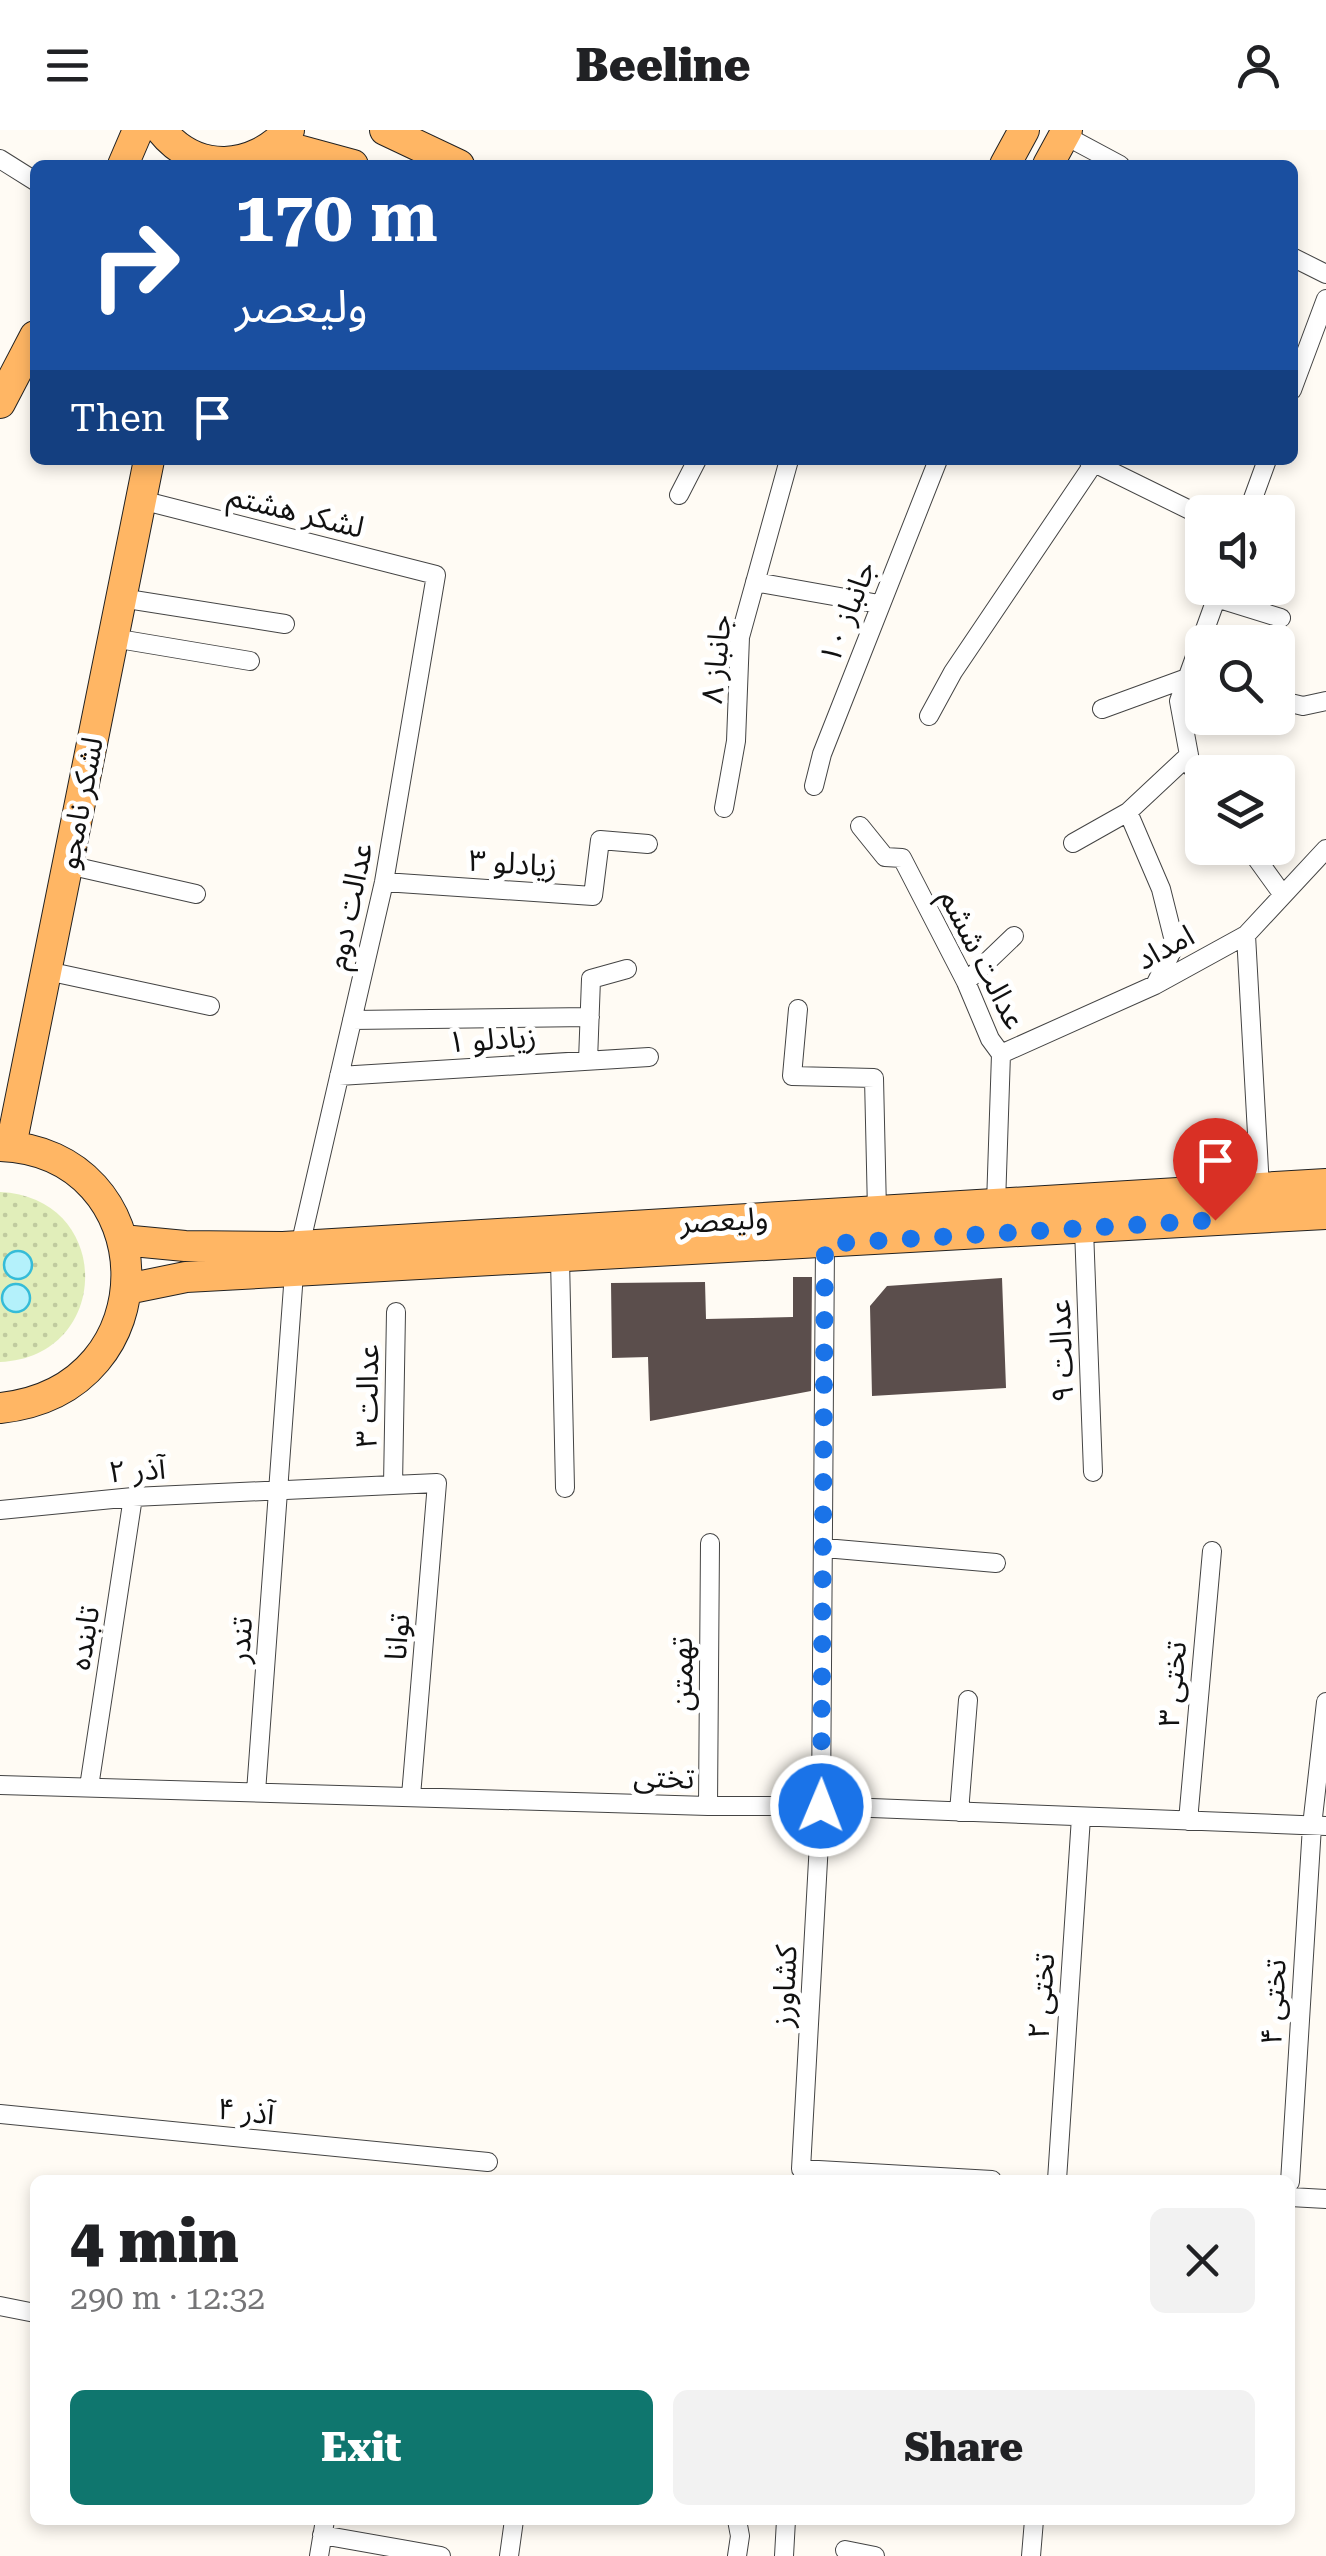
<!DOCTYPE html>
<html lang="en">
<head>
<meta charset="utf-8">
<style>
	:root { --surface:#fff; --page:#f2f2f2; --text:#202124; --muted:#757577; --accent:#0f766e }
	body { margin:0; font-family:"Roboto Serif","Noto Sans Arabic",serif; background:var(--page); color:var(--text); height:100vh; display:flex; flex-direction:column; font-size:38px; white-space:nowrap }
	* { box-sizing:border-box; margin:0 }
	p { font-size:32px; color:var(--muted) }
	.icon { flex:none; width:55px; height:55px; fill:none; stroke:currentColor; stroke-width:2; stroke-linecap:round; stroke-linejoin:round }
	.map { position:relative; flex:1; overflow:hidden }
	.side { position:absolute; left:30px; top:2045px; width:1265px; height:350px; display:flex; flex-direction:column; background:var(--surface); border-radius:15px; box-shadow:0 5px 15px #0003 }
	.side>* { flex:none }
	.hud { position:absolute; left:30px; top:30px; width:1268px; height:305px; border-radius:15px; box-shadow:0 5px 15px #0003; background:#1a4fa0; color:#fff; overflow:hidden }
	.buttons { position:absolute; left:1185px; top:365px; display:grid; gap:20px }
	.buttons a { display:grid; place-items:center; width:110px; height:110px; border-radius:15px; background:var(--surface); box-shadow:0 5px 15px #0003; font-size:50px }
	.pin { position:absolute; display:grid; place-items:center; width:85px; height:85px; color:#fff; margin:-102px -42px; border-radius:50% 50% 50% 0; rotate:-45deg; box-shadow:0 0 10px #0007 }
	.pin .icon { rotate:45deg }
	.me { position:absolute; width:110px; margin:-55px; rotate:1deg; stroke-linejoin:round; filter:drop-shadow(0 0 8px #0008) }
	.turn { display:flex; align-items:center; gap:35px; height:210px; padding:0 40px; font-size:45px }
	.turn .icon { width:130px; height:130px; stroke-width:2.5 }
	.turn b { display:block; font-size:70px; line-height:85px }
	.then { display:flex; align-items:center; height:95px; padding:0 40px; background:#0003; gap:20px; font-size:38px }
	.round { display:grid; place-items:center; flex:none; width:105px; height:105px; border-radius:15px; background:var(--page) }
	.head { display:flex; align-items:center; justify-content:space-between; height:170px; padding:0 40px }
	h1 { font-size:60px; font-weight:800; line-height:75px }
	.action { display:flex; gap:20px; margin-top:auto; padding:20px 40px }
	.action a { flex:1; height:115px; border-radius:15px; background:var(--accent); color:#fff; font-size:40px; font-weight:800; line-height:115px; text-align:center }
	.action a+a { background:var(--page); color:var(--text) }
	header { display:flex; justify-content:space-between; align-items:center; height:130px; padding:0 40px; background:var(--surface); font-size:45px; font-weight:800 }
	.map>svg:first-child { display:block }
	.grass { fill:url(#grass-dots) }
	.water { fill:#b4f1fb; stroke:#35bcd8; stroke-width:2.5 }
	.building { fill:#5b4e4c }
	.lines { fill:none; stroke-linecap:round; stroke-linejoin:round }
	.street-casing { stroke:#444; stroke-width:20 }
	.primary-casing { stroke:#222; stroke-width:32 }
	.street { stroke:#fff; stroke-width:18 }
	.primary { stroke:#ffb664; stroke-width:30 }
	.route { stroke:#1a73e8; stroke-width:18; stroke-dasharray:0 32.4 }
	.labels { text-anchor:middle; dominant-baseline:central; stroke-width:10; stroke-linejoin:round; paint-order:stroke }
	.street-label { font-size:30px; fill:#111; stroke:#fff }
</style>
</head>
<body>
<header><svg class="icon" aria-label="menu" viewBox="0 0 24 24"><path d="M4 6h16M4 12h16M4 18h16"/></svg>Beeline<svg class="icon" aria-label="person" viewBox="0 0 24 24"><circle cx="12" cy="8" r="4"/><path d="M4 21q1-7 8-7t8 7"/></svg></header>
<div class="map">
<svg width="1326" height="2426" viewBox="0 0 1326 2426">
	<defs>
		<pattern id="grass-dots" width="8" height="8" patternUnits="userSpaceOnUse" patternTransform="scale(2.5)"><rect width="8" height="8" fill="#e1eeba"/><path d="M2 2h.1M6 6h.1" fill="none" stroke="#c0cb9f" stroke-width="1.8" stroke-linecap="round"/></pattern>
	</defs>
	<rect width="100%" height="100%" fill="#fffbf4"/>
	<!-- grass -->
	<path class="grass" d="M0 1062C114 1067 113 1227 0 1232Z"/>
	<!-- water -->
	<path class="water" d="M4 1135a14 14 0 1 1 28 0a14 14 0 1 1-28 0Z
		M2 1168a14 14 0 1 1 28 0a14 14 0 1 1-28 0Z"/>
	<!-- building -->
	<path class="building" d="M793 1147H812L811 1261 650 1291 648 1227 612 1228 611 1153 705 1152 706 1189 793 1187Z
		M1002 1148 1006 1258 872 1266 870 1176 887 1156Z"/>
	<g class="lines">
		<!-- street casing -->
		<g class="street-casing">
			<path id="street" d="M1064 5 1120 35
				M0 29 35 51
				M1292 127 1326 144
				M1292 260 1326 169
				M1088 330 1202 386
				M679 365 697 330
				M141 370 436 445 384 752 300 1116
				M1248 382 1267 330
				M1278 421H1279
				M755 452 879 474
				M121 468 285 494
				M1216 468 1281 488
				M113 508 250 531
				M1278 570 1303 576 1326 571
				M1102 579 1187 548 1202 552
				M929 586 953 542 1096 330
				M1202 652 1191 636 1179 571 1220 458
				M814 656 822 624 938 330
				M724 678 736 611 740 507 789 330
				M1128 682 1161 759 1175 815 1155 855
				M860 696 885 727 902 728 966 852 990 909 1001 924 996 1074
				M1073 713 1128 682 1189 625
				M1249 718 1283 765
				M68 735 196 764
				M384 752 593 766 600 710 648 714
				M1246 805 1260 1058
				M47 841 210 876
				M966 852 1014 806
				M798 879 792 946 874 948 877 1081
				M352 890 590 887
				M1001 924 1155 855 1246 805 1326 719
				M588 931 591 849 627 839
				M339 946 649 927
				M1084 1099 1093 1342
				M825 1114 821 1676 801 2039 992 2050
				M560 1129 565 1358
				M393 1355 437 1353 411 1666
				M0 1380 133 1367 393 1355 396 1182
				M825 1418 996 1433
				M0 1655 708 1676H821L1326 1696
				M89 1657 133 1367
				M256 1662 294 1143
				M708 1676 710 1413
				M959 1682 968 1570
				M1188 1691 1212 1421
				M0 1984 488 2032
				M1057 2050 1081 1687
				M1290 2052 1312 1696 1326 1572
				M1290 2067 1326 2069
				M0 2176 35 2183
				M737 2390 740 2406 737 2426
				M322 2405 441 2426
				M845 2420 875 2426
				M319 2426 325 2390
				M509 2426 514 2390
				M784 2426 786 2390
				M1031 2426 1034 2390"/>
		</g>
		<!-- primary casing -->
		<g class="primary-casing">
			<path id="primary" d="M161 0C196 44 253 41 289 0
				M385 0 459 35
				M276 14 353 35
				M123 35 138 0
				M1005 35 1024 0
				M1048 35 1067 0
				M0 273 35 206
				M0 1016C164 1022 173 1260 0 1278
				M11 1016 149 330
				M122 1110 185 1116 283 1117 1326 1054
				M127 1159 186 1147 1326 1084"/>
		</g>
		<!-- street -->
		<use href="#street" class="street"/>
		<!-- primary -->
		<use href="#primary" class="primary"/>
	</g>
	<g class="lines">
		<!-- route -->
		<path class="route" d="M821 1676 825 1114 1215 1090"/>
	</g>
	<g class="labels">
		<!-- street labels -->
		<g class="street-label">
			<text transform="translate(296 381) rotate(14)">لشکر هشتم</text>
			<text transform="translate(847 482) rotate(-69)">۱۰ جانباز</text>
			<text transform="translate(716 529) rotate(-84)">جانباز ۸</text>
			<text transform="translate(80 673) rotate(-79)">لشکر نامجو</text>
			<text transform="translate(513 733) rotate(4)">زیادلو ۳</text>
			<text transform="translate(349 776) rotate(-78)">عدالت دوم</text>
			<text transform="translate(1165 817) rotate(-28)">امداد</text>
			<text transform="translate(983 829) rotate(63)">عدالت ششم</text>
			<text transform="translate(492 909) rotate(-4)">زیادلو ۱</text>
			<text transform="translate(724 1090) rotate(-3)">ولیعصر</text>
			<text transform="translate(1061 1221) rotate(-92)">عدالت ۹</text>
			<text transform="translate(367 1266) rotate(-89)">عدالت ۳</text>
			<text transform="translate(137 1340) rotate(-4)">۲ آذر</text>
			<text transform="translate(397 1507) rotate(-85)">توانا</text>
			<text transform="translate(84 1508) rotate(-81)">تابنده</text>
			<text transform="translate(240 1510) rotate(-86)">تندر</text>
			<text transform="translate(681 1544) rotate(-90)">تهمتن</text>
			<text transform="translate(1172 1554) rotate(-85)">تختی ۳</text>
			<text transform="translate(664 1647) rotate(2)">تختی</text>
			<text transform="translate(784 1856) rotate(-87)">کشاورز</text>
			<text transform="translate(1041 1866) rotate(-86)">تختی ۲</text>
			<text transform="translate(1273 1872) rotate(-87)">تختی ۴</text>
			<text transform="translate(246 1981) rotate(6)">آذر ۴</text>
		</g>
	</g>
</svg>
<div class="buttons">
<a><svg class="icon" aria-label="sound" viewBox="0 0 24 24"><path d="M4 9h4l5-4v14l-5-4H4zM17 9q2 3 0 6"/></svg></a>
<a><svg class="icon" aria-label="search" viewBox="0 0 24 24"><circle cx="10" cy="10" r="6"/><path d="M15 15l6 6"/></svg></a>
<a><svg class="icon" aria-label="layers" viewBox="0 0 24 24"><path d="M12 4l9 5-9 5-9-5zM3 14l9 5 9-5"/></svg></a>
</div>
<div class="pin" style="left:1215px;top:1090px;background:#d93025"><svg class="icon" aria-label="arrive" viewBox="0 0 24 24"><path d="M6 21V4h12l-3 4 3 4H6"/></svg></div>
<svg class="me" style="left:821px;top:1676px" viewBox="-20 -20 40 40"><circle r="17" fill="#1a73e8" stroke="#fff" stroke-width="3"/><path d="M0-11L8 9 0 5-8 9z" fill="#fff"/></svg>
<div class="hud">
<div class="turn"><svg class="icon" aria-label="right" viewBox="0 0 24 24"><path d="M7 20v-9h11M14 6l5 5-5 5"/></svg><div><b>170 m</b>ولیعصر</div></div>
<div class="then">Then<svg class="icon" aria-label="arrive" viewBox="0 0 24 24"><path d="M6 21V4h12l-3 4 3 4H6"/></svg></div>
</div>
<section class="side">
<div class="head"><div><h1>4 min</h1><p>290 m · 12:32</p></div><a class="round"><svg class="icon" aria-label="close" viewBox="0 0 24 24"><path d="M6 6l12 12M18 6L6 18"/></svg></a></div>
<div class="action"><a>Exit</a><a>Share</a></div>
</section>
</div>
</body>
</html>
